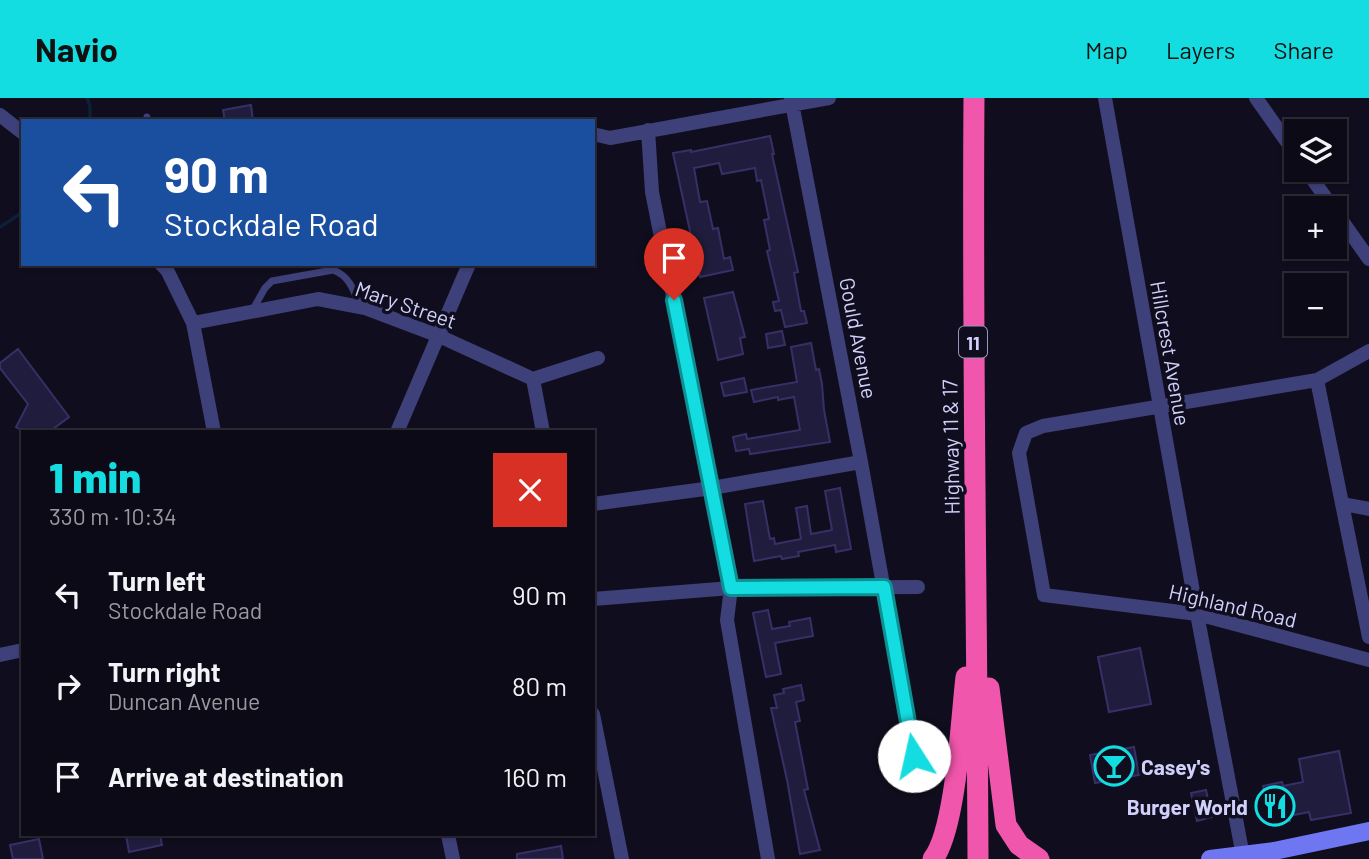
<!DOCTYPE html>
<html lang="en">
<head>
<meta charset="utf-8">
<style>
	:root { --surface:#0c0a16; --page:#1a1823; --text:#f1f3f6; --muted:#9a9aa1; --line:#2c2b35; --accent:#14dde2 }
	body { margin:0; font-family:Barlow,sans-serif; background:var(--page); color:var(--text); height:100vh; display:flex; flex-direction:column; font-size:26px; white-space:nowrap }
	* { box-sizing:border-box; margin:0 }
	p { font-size:23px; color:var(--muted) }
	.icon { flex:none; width:38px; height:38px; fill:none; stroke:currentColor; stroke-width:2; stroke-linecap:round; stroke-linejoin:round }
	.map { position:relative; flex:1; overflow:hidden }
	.drawer { position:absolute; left:21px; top:332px; width:574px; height:406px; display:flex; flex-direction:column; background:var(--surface); border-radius:0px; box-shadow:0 2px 5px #0004,0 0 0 2px var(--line) }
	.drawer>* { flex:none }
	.banner { position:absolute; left:21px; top:21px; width:574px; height:147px; border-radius:0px; box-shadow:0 2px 5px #0004,0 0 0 2px var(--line); background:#1a4fa0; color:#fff; overflow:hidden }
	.fabs { position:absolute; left:1284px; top:21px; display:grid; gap:14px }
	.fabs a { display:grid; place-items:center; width:63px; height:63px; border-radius:0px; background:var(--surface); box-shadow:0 2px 5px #0004,0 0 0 2px var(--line); font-size:35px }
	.pin { position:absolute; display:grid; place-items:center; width:60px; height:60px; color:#fff; margin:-72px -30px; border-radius:50% 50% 50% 0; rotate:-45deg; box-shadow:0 0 7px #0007 }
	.pin .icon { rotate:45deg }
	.me { position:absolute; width:77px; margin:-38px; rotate:350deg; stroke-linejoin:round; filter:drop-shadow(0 0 5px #0008) }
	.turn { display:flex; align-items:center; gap:24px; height:147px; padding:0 28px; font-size:32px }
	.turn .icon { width:91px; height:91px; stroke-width:2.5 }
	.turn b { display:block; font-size:49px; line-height:60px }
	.round { display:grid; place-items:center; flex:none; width:74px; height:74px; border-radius:0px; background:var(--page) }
	.summary { display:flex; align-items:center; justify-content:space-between; height:119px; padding:0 28px }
	h1 { font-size:42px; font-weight:800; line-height:52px; color:var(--accent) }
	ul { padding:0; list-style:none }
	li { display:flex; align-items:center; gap:21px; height:91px; padding:0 28px }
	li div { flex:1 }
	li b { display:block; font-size:26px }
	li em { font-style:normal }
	header { display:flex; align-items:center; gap:42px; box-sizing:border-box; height:98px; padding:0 35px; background:var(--accent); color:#111 }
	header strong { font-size:33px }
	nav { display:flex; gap:38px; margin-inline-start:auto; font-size:24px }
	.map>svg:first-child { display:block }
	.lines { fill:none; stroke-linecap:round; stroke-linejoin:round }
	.stream { stroke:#0d2038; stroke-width:3.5 }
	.building { fill:#201c3d; stroke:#373067; stroke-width:2 }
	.lane { stroke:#3d4079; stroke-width:7 }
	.street { stroke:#3d4079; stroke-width:14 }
	.secondary { stroke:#6f76f2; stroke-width:18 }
	.highway { stroke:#f056ab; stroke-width:21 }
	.route-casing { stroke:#0d9093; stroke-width:18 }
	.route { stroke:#14dde2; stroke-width:12 }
	.labels { text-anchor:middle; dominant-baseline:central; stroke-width:7; stroke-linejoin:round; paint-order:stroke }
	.shield { fill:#100e1e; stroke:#9796b9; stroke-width:2 }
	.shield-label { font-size:19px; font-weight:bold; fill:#d1d0fb }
	.street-label { font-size:21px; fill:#d1d0fb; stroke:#100e1e }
	.poi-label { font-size:21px; font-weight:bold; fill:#d1d0fb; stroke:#100e1e; text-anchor:start }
</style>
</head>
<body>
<header>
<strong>Navio</strong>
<nav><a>Map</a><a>Layers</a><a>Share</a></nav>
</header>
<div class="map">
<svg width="1369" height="761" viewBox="0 0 1369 761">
	<rect width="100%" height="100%" fill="#100e1e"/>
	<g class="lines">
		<!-- stream -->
		<path class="stream" d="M87 0 90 8V23
			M0 129 23 114"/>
	</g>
	<!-- building -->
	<path class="building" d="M251 7 253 23H225L223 12Z
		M770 38 774 56H772L798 174 794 175 801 213H804L807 225 785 229 781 212 775 213 773 204 779 203 767 153 770 152 764 122 769 121 761 82 757 83 755 70 722 76 719 65 694 70 700 104 707 103 713 131 718 130 724 161 730 159 733 172 700 179 673 55 691 52V54Z
		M733 194 745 239 740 240 743 256 718 262 704 200Z
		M782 233 785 247 768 250 766 236Z
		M811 245 816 272 819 271 822 286 824 312 830 344 750 356 749 351 736 353 733 339 746 336 747 341 800 332 794 299 778 302V299L754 304 751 292 797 284 791 249Z
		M18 251 69 319 49 334H25L16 329 28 306 0 270V265Z
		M744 280 747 294 724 298 721 285Z
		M840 390 851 451 836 454 835 447 798 454 799 458 782 461 781 458 754 463 745 406 763 403 770 441 774 440 775 446 801 441 796 410 807 408 811 436 832 432 825 393Z
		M768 512 772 531 790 528 789 524 810 520 813 538 775 545 781 576 766 579 753 515Z
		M1140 550 1151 606 1109 614 1098 559Z
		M801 587 804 602 796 604 800 623 795 624 808 691 804 692 820 752 800 756 787 682 771 610H777L774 597 784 595 783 591Z
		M1134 649 1139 677 1095 685 1090 657Z
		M1339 653 1351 715 1311 722 1309 714 1289 718 1290 723 1271 726 1263 688 1282 684 1283 688 1303 684 1299 661Z
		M1206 692 1212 719 1197 723 1191 695Z
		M126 737H160L162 747 129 754Z
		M39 741 43 761H13L10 747Z
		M561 748 563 761H517V756Z"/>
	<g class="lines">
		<!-- lane -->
		<path class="lane" d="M147 19 148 23
			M252 213 265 190 272 183 333 172C350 178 354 193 360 209"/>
		<!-- street -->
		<path class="street" d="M791 0 861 364 918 682
			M1105 0 1197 516 1243 758
			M1256 0 1297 58
			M0 17 23 35
			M648 32 652 94 731 490 727 522 768 761
			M593 36 610 40 829 0
			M1306 72 1333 110
			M1335 113 1369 161
			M161 166 167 172 193 225 214 334
			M193 225 318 201 365 210 439 238 533 281 598 260
			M1369 253 1317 282 1043 328 1026 335 1019 355 1044 497 1197 516 1369 562
			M533 281 543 334
			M1317 282 1369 539
			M397 334 469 166
			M593 406 712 390 861 364
			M1343 406 1369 411
			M593 501 731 490 918 489
			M0 557 23 552
			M593 616 622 761
			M448 737 453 761"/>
		<!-- secondary -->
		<path class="secondary" d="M1210 761 1274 753 1369 733"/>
		<!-- highway -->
		<path class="highway" d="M974 0C972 254 977 507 978 761
			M989 590 1006 727 1019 747 1039 761
			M933 761C956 731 961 621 966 579"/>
	</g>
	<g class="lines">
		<!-- route casing -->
		<g class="route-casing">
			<path id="route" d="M674 202 731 490 884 489 914 658"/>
		</g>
		<!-- route -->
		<use href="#route" class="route"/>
	</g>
	<!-- icons -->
	<defs>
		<g id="bar-ring" transform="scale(2.0125)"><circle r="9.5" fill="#100e1e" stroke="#14dde2" stroke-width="1.5"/><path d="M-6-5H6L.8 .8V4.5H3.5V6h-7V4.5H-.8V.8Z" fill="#14dde2"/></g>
		<g id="restaurant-ring" transform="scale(2.0125)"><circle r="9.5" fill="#100e1e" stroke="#14dde2" stroke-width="1.5"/><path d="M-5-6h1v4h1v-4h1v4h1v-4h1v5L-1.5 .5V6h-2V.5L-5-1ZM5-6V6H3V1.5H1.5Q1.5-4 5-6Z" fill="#14dde2"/></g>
	</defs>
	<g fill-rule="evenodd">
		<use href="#bar-ring" x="1114" y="668"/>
		<use href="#restaurant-ring" x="1275" y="708"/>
	</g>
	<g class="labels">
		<!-- shield labels -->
		<rect class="shield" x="959" y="228.5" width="28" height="31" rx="5"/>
		<g class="shield-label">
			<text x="973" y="244">11</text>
		</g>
		<!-- street labels -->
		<g class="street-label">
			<text transform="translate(406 206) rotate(19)">Mary Street</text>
			<text transform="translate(859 240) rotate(79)">Gould Avenue</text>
			<text transform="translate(1171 255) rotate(80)">Hillcrest Avenue</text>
			<text transform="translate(950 349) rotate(-91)">Highway 11 &amp; 17</text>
			<text transform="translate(1233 507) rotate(13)">Highland Road</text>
		</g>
		<!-- poi labels -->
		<g class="poi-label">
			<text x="1141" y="668">Casey's</text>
			<text x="1248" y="708" text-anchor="end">Burger World</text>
		</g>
	</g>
</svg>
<div class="fabs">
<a><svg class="icon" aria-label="layers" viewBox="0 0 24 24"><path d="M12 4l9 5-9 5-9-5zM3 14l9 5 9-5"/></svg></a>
<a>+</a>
<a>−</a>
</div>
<div class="pin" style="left:674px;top:202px;background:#d93025"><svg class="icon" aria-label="arrive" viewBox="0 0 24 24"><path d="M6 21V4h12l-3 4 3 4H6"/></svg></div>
<svg class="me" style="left:914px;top:658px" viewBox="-20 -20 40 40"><circle r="19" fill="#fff"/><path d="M0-13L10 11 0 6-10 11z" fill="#14dde2"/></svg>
<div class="banner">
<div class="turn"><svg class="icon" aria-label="left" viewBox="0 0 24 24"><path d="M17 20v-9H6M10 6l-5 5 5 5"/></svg><div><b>90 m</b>Stockdale Road</div></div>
</div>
<section class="drawer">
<div class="summary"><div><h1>1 min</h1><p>330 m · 10:34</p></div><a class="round" style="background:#d93025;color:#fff"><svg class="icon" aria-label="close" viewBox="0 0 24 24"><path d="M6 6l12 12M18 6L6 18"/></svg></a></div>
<ul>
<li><svg class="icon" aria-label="left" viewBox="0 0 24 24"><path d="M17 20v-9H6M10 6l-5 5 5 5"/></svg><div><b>Turn left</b><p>Stockdale Road</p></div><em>90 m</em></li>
<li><svg class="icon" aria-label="right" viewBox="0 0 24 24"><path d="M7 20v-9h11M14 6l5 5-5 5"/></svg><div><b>Turn right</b><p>Duncan Avenue</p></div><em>80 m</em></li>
<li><svg class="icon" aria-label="arrive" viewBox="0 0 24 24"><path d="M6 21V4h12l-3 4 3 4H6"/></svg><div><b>Arrive at destination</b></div><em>160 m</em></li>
</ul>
</section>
</div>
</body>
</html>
